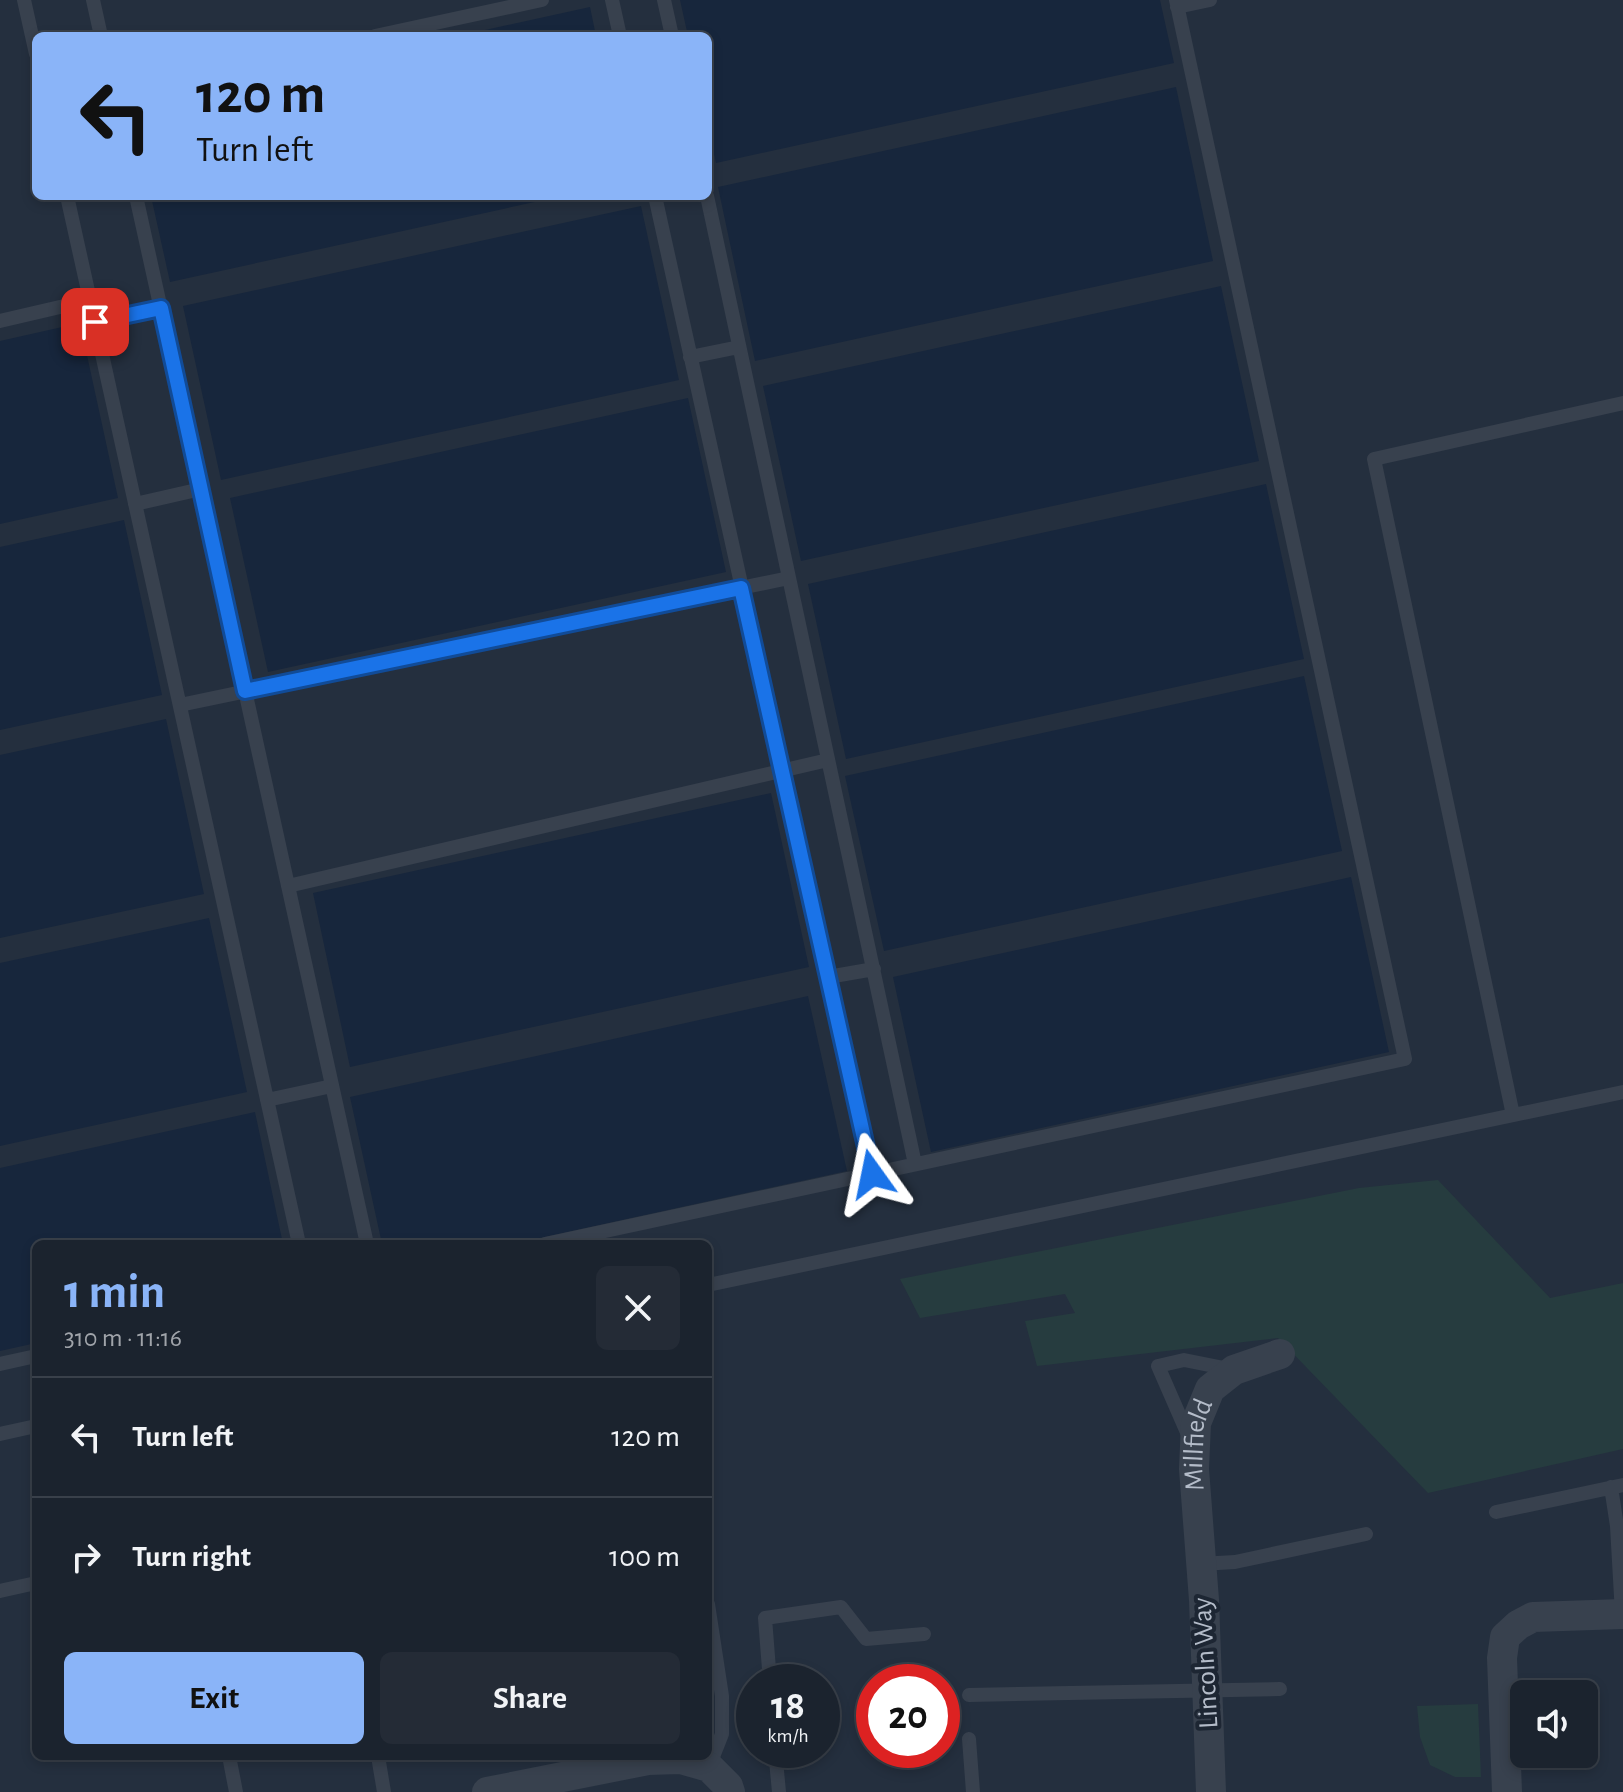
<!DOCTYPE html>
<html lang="en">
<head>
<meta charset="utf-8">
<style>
	:root { --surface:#1b232e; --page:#242b36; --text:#f1f3f6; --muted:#a0a4aa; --line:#39404a; --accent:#8ab4f8 }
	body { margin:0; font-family:"Alegreya Sans",sans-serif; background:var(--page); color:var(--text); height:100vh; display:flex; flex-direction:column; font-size:30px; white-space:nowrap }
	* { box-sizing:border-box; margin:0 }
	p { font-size:26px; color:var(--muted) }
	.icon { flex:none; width:44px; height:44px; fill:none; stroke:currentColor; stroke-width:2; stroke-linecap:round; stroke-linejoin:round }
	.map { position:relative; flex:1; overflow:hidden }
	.details { position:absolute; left:32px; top:1240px; width:680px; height:520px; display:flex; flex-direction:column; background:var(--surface); border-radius:12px; box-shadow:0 4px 12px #0003,0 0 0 2px var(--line) }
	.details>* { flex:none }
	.guide { position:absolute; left:32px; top:32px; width:680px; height:168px; border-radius:12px; box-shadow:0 4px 12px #0003,0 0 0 2px var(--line); background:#8ab4f8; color:#111; overflow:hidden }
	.buttons { position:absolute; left:1510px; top:1680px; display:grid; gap:16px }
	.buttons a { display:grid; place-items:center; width:88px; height:88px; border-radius:12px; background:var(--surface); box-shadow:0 4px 12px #0003,0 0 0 2px var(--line); font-size:40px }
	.speed { position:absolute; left:736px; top:1664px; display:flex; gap:16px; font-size:40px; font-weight:700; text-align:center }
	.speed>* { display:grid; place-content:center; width:104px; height:104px; border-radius:50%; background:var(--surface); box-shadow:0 4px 12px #0003,0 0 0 2px var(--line); line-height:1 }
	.speed small { font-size:20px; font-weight:400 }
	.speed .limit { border:12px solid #d22; background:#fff; color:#111 }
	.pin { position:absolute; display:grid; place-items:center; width:68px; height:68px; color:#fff; margin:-34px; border-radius:16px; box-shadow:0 4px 12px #0006 }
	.me { position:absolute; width:88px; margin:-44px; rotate:348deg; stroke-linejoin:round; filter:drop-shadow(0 0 6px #0008) }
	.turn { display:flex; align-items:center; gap:28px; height:168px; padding:0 32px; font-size:36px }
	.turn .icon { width:104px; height:104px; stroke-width:2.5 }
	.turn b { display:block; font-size:56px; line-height:68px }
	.round { display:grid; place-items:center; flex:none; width:84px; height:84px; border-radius:12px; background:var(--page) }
	.summary { display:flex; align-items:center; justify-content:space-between; height:136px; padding:0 32px }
	h1 { font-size:48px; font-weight:600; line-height:60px; color:var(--accent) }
	.primary-button { display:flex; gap:16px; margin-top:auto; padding:16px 32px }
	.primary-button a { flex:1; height:92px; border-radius:12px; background:var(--accent); color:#111; font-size:32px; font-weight:600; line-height:92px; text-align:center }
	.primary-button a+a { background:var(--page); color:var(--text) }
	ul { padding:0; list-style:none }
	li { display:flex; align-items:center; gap:24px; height:120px; padding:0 32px; border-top:2px solid var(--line) }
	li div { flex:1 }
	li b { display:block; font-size:30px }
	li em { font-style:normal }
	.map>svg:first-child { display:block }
	.green { fill:#263c3f }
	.water { fill:#17263c }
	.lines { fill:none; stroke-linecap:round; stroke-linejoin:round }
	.service { stroke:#38414e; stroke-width:14 }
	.minor { stroke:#38414e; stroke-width:30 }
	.route-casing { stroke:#114b97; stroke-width:20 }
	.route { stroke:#1a73e8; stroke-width:14 }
	.labels { text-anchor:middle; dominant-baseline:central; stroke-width:8; stroke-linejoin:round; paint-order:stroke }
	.street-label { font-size:28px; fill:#b4bcc9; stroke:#1d2633 }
</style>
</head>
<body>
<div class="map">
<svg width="1623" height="1792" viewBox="0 0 1623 1792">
	<rect width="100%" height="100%" fill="#242f3e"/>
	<!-- green -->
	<path class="green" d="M1438 1180 1550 1298 1623 1283V1449L1428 1493 1278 1338 1037 1366 1025 1321 1075 1313 1065 1294 920 1318 900 1279 1359 1188Z
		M1478 1704 1481 1777H1455L1430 1765 1420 1737 1417 1706Z"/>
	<!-- water -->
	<path class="water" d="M680 0H1160L1174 63 716 163 708 126V36H688Z
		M590 7 596 36H458Z
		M1176 87 1213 261 755 361 718 187Z
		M151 196H562L170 282Z
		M641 206 679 380 221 480 183 306Z
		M1221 286 1259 461 801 561 763 386Z
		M80 323 118 498 0 524V341Z
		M688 398 726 572 268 672 230 498Z
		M1266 484 1304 659 846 759 808 584Z
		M124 520 162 695 0 730V547Z
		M1304 676 1342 851 884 951 845 776Z
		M166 719 204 894 0 938V755Z
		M771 793 809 967 350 1067 313 893Z
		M1351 877 1389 1052 931 1152 893 977Z
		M209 918 247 1092 0 1146V963Z
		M808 996 847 1171 512 1244H382L350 1097Z
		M255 1112 283 1244H36V1343L0 1351V1168Z"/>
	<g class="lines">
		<!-- service -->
		<path class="service" d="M24 0 36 54
			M93 0 101 36
			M612 0 620 36
			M664 0 672 36
			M1177 7 1210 0
			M375 36 542 0
			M67 196 299 1244
			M136 196 367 1244
			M655 196 872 1174
			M707 196 915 1164
			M0 321 90 300
			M95 322 161 308
			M690 357 739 347
			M135 504 201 489
			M180 705 789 578
			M288 886 828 760
			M828 977 874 969
			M267 1100 332 1086
			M1513 1115 1374 459 1623 403
			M545 1244 1405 1059 1176 0
			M708 1285 1623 1092
			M0 1364 36 1356
			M0 1434 36 1426
			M1189 1437 1158 1366 1184 1360 1234 1370
			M1611 1487 1617 1526 1622 1614
			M1496 1512 1623 1485
			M1200 1564 1235 1562 1366 1534
			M0 1591 36 1583
			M708 1604 722 1696V1734L709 1767
			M770 1682 765 1618 841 1607 866 1639 924 1634
			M969 1695 1280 1689
			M969 1739 973 1792
			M775 1750 779 1792
			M229 1756 236 1792
			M378 1756 384 1792"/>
		<!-- minor -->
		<g class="minor">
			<path d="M487 1792 648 1760 681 1759 709 1767 728 1786 730 1792"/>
			<path id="s1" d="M1211 1792 1204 1600 1194 1469 1196 1423 1210 1389 1234 1370 1280 1354"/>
			<path d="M1507 1792 1502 1658 1505 1637 1518 1625 1533 1617 1623 1614"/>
		</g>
	</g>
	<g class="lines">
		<!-- route casing -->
		<g class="route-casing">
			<path id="route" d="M95 322 161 308 245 691 741 588 872 1174"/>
		</g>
		<!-- route -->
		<use href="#route" class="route"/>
	</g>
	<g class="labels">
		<!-- street labels -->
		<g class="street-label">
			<text stroke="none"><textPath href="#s1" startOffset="348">Millfield</textPath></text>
			<text transform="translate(1206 1663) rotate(-93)">Lincoln Way</text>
		</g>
	</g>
</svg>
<div class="buttons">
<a><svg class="icon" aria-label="sound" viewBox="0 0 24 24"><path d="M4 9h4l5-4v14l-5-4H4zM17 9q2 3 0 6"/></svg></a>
</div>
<div class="speed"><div>18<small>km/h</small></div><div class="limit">20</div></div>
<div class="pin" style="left:95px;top:322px;background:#d93025"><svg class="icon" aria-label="arrive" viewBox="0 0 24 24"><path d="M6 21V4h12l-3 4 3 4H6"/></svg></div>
<svg class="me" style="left:872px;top:1174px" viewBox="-20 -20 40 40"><path d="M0-17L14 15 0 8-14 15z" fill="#1a73e8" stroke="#fff" stroke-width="4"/></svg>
<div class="guide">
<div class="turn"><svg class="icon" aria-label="left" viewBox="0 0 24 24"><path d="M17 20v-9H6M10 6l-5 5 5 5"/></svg><div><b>120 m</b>Turn left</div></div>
</div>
<section class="details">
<div class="summary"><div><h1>1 min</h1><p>310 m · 11:16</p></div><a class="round"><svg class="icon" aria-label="close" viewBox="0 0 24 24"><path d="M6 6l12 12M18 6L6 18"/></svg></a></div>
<ul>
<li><svg class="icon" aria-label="left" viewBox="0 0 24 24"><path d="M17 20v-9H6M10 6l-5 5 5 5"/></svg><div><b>Turn left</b></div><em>120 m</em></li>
<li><svg class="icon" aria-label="right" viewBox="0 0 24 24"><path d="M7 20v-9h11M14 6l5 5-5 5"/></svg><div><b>Turn right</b></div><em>100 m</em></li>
</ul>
<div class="primary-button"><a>Exit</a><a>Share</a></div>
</section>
</div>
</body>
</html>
